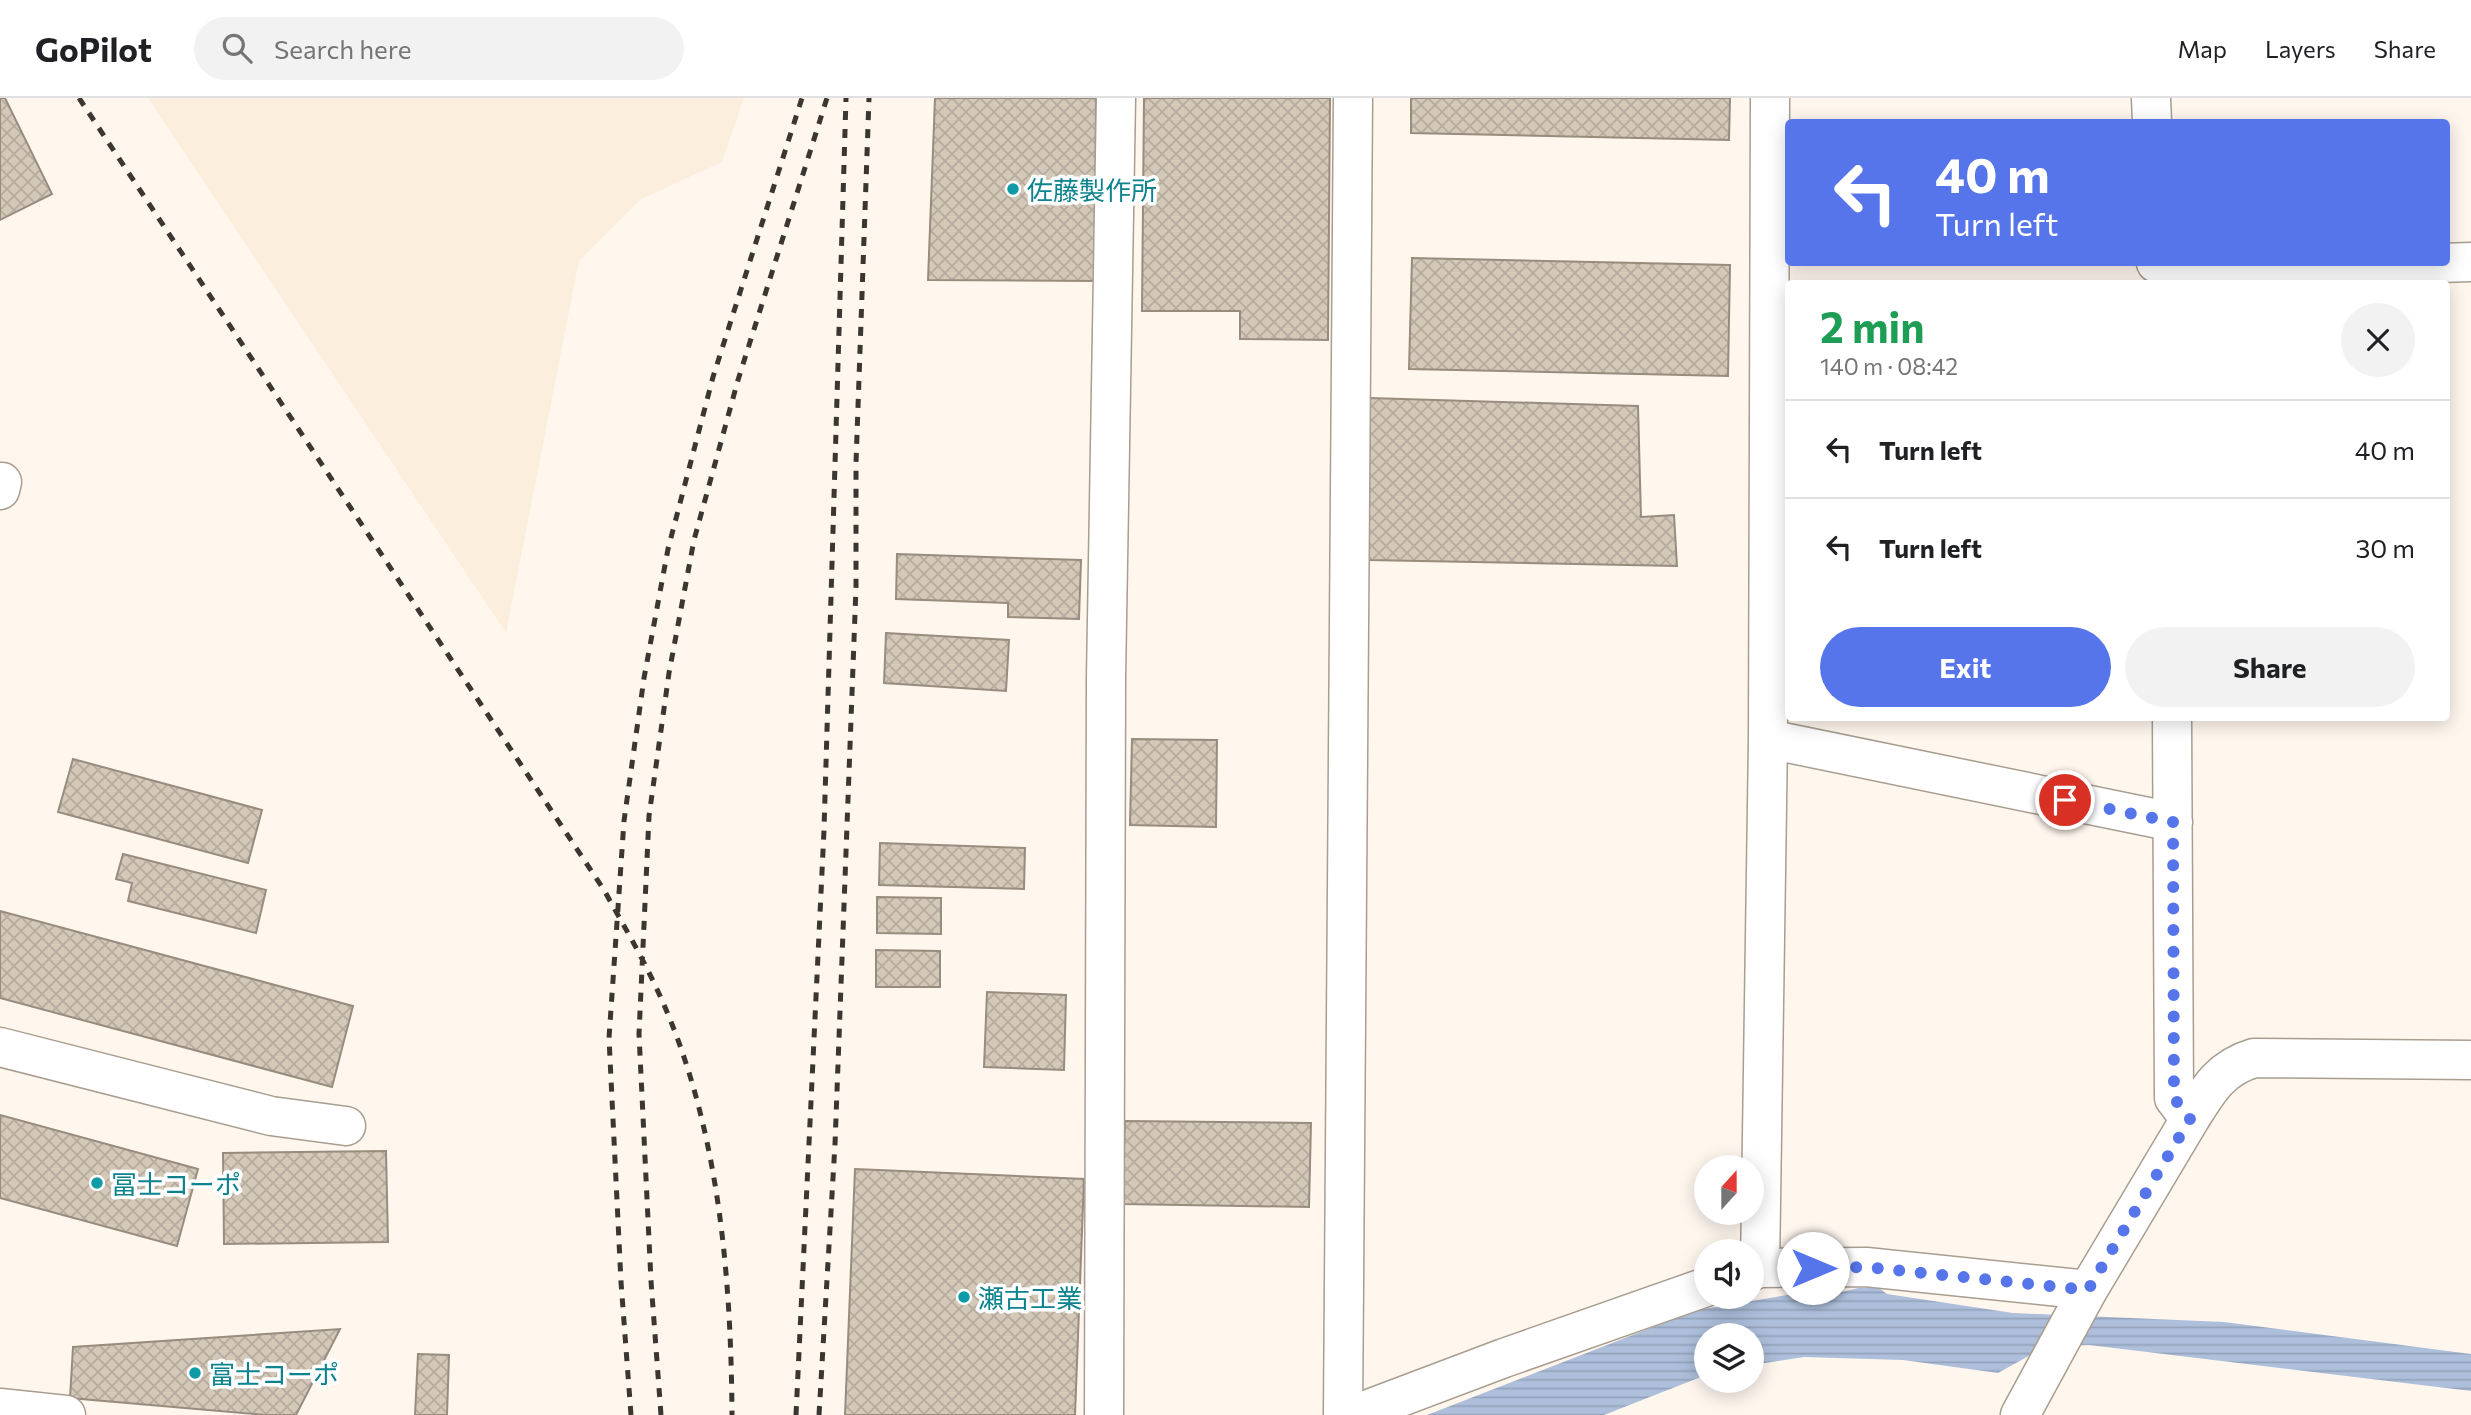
<!DOCTYPE html>
<html lang="en">
<head>
<meta charset="utf-8">
<style>
	:root { --surface:#fff; --page:#f2f2f2; --text:#202124; --muted:#757577; --line:#e0e0e0; --accent:#5675ea }
	body { margin:0; font-family:Commissioner,"Noto Sans JP",sans-serif; background:var(--page); color:var(--text); height:100vh; display:flex; flex-direction:column; font-size:26px; white-space:nowrap }
	* { box-sizing:border-box; margin:0 }
	p { font-size:23px; color:var(--muted) }
	.icon { flex:none; width:38px; height:38px; fill:none; stroke:currentColor; stroke-width:2; stroke-linecap:round; stroke-linejoin:round }
	.map { position:relative; flex:1; overflow:hidden }
	.sheet { position:absolute; left:1785px; top:182px; width:665px; height:441px; display:flex; flex-direction:column; background:var(--surface); border-radius:7px; box-shadow:0 4px 18px #0003 }
	.sheet>* { flex:none }
	.banner { position:absolute; left:1785px; top:21px; width:665px; height:147px; border-radius:7px; box-shadow:0 4px 18px #0003; background:#5675ea; color:#fff; overflow:hidden }
	.needle { width:46px; rotate:21deg }
	.buttons { position:absolute; left:1694px; top:1057px; display:grid; gap:14px }
	.buttons a { display:grid; place-items:center; width:70px; height:70px; border-radius:50%; background:var(--surface); box-shadow:0 4px 18px #0003; font-size:35px }
	.pin { position:absolute; display:grid; place-items:center; width:60px; height:60px; color:#fff; margin:-30px; border:4px solid #fff; border-radius:50%; box-shadow:0 2px 7px #0007 }
	.me { position:absolute; width:77px; margin:-38px; rotate:90deg; stroke-linejoin:round; filter:drop-shadow(0 0 5px #0008) }
	.turn { display:flex; align-items:center; gap:24px; height:147px; padding:0 35px; font-size:32px }
	.turn .icon { width:91px; height:91px; stroke-width:2.5 }
	.turn b { display:block; font-size:49px; line-height:60px }
	.round { display:grid; place-items:center; flex:none; width:74px; height:74px; border-radius:37px; background:var(--page) }
	.head { display:flex; align-items:center; justify-content:space-between; height:119px; padding:0 35px }
	h1 { font-size:42px; font-weight:700; line-height:52px; color:#1e9e55 }
	.action { display:flex; gap:14px; margin-top:auto; padding:14px 35px }
	.action a { flex:1; height:80px; border-radius:42px; background:var(--accent); color:#fff; font-size:28px; font-weight:700; line-height:80px; text-align:center }
	.action a+a { background:var(--page); color:var(--text) }
	ul { padding:0; list-style:none }
	li { display:flex; align-items:center; gap:21px; height:98px; padding:0 35px; border-top:2px solid var(--line) }
	li div { flex:1 }
	li b { display:block; font-size:26px }
	li em { font-style:normal }
	header { display:flex; align-items:center; gap:42px; box-sizing:border-box; height:98px; padding:0 35px; background:var(--surface); border-bottom:2px solid var(--line) }
	header strong { font-size:33px }
	nav { display:flex; gap:38px; margin-inline-start:auto; font-size:24px }
	.search { width:490px; height:63px; background:var(--page); display:flex; align-items:center; gap:18px; box-sizing:border-box; padding:0 24px; border-radius:38px; color:var(--muted); font-size:26px }
	.map>svg:first-child { display:block }
	.built { fill:#fceedd }
	.water { fill:url(#water-rules) }
	.building { fill:url(#building-cross-hatch); stroke:#988c7e; stroke-width:2 }
	.lines { fill:none; stroke-linecap:round; stroke-linejoin:round }
	.minor-casing { stroke:#a99d8f; stroke-width:41 }
	.minor { stroke:#fff; stroke-width:38 }
	.rail { stroke:#3b3630; stroke-width:5; stroke-dasharray:9 9; stroke-linecap:butt }
	.route { stroke:#5675ea; stroke-width:12; stroke-dasharray:0 21.6 }
	.culture-dot { fill:#0f9aa8; stroke:#fff; stroke-width:2.5 }
	.labels { text-anchor:middle; dominant-baseline:central; stroke-width:7; stroke-linejoin:round; paint-order:stroke }
	.culture-label { font-size:26px; fill:#0d838f; stroke:#fff; text-anchor:start }
</style>
</head>
<body>
<header>
<strong>GoPilot</strong>
<div class="search"><svg class="icon" aria-label="search" viewBox="0 0 24 24"><circle cx="10" cy="10" r="6"/><path d="M15 15l6 6"/></svg>Search here</div>
<nav><a>Map</a><a>Layers</a><a>Share</a></nav>
</header>
<div class="map">
<svg width="2471" height="1317" viewBox="0 0 2471 1317">
	<defs>
		<pattern id="water-rules" width="6" height="5" patternUnits="userSpaceOnUse" patternTransform="scale(1.75)"><rect width="6" height="5" fill="#adbfdb"/><path d="M0 2.5h6" fill="none" stroke="#94a3bb"/></pattern>
		<pattern id="building-cross-hatch" width="8" height="8" patternUnits="userSpaceOnUse" patternTransform="scale(1.75)"><rect width="8" height="8" fill="#d4c8b9"/><path d="M0 0l8 8M0 8l8-8" fill="none" stroke="#b5ab9e"/></pattern>
	</defs>
	<rect width="100%" height="100%" fill="#fff7ee"/>
	<!-- built -->
	<path class="built" d="M148 0H744L722 64 640 102 579 163 506 535Z"/>
	<!-- water -->
	<path class="water" d="M1858 1190H1879L1887 1196 2013 1215 2224 1224 2471 1256V1293L2089 1247 2045 1249 1998 1275 1903 1262 1804 1259 1752 1267V1237H1706V1277L1604 1317H1427L1697 1212 1793 1196 1838 1195Z"/>
	<!-- building -->
	<path class="building" d="M0 0H5L52 96 0 122Z
		M935 0H1096L1095 183 928 182Z
		M1144 0H1330L1328 242 1240 241V213H1142Z
		M1411 0H1730L1729 42 1411 35Z
		M1412 160 1730 167 1728 278 1409 271Z
		M1370 300 1638 308 1641 419 1674 417 1677 468 1368 462Z
		M897 456 1081 462 1079 521 1008 519V505L896 501Z
		M886 535 1009 542 1006 593 884 585Z
		M1132 641 1217 642 1216 729 1130 727Z
		M73 661 262 712 248 765 58 714Z
		M880 745 1025 750 1024 791 879 787Z
		M123 756 266 792 256 835 128 803 132 785 116 781Z
		M877 799 941 800V836L877 835Z
		M0 813 353 908 332 989 0 900Z
		M876 852 940 853V889H876Z
		M987 894 1066 897 1064 972 984 969Z
		M0 1017 198 1071 177 1148 0 1100Z
		M1125 1023 1311 1025 1309 1109 1122 1106Z
		M386 1053 388 1144 224 1146 223 1055Z
		M855 1071 1084 1081 1075 1317H845Z
		M340 1231 296 1317H266L70 1300 73 1249Z
		M418 1256 449 1257 447 1317H415Z"/>
	<g class="lines">
		<!-- minor casing -->
		<g class="minor-casing">
			<path id="minor" d="M2151 0 2152 24
				M2156 165 2315 169 2471 164
				M0 392 2 384
				M1768 641 2173 724
				M0 949 271 1018 346 1028
				M2190 1021C2208 992 2220 970 2254 960L2471 962
				M1760 1170 1768 641 1770 0
				M1752 1173 1760 1170 1866 1169 2088 1192
				M0 1310 66 1317
				M1104 1317 1106 580 1116 0
				M1343 1317 1353 0
				M1353 1317 1504 1260 1706 1189
				M2020 1317 2088 1192 2190 1021 2174 1000 2172 620"/>
		</g>
		<!-- minor -->
		<use href="#minor" class="minor"/>
		<!-- rail -->
		<path class="rail" d="M79 0 604 792C621 823 639 853 654 885 718 1018 731 1172 732 1317
			M631 1317 621 1184 609 940 624 723 644 580 668 451 713 279 802 0
			M661 1317 651 1183 639 936 649 718 669 575 694 442 738 282 827 0
			M796 1317 824 732 846 0
			M819 1317 835 1046 856 489V365L869 0"/>
	</g>
	<g class="lines">
		<!-- route -->
		<path class="route" d="M1813 1170 1866 1169 2088 1192 2190 1021 2174 1000 2173 724 2065 702"/>
	</g>
	<!-- markers -->
	<g class="culture-dot">
		<circle cx="1013" cy="91" r="7"/>
		<circle cx="97" cy="1085" r="7"/>
		<circle cx="964" cy="1199" r="7"/>
		<circle cx="195" cy="1275" r="7"/>
	</g>
	<g class="labels">
		<!-- culture labels -->
		<g class="culture-label">
			<text x="1027" y="91">佐藤製作所</text>
			<text x="111" y="1085">冨士コーポ</text>
			<text x="978" y="1199">瀬古工業</text>
			<text x="209" y="1275">富士コーポ</text>
		</g>
	</g>
</svg>
<div class="buttons">
<a><svg class="needle" viewBox="-14 -14 28 28"><path d="M0-13l5 13h-10z" fill="#e53935"/><path d="M0 13l5-13h-10z" fill="#757577"/></svg></a>
<a><svg class="icon" aria-label="sound" viewBox="0 0 24 24"><path d="M4 9h4l5-4v14l-5-4H4zM17 9q2 3 0 6"/></svg></a>
<a><svg class="icon" aria-label="layers" viewBox="0 0 24 24"><path d="M12 4l9 5-9 5-9-5zM3 14l9 5 9-5"/></svg></a>
</div>
<div class="pin" style="left:2065px;top:702px;background:#d93025"><svg class="icon" aria-label="arrive" viewBox="0 0 24 24"><path d="M6 21V4h12l-3 4 3 4H6"/></svg></div>
<svg class="me" style="left:1813px;top:1170px" viewBox="-20 -20 40 40"><circle r="19" fill="#fff"/><path d="M0-13L10 11 0 6-10 11z" fill="#5675ea"/></svg>
<div class="banner">
<div class="turn"><svg class="icon" aria-label="left" viewBox="0 0 24 24"><path d="M17 20v-9H6M10 6l-5 5 5 5"/></svg><div><b>40 m</b>Turn left</div></div>
</div>
<section class="sheet">
<div class="head"><div><h1>2 min</h1><p>140 m · 08:42</p></div><a class="round"><svg class="icon" aria-label="close" viewBox="0 0 24 24"><path d="M6 6l12 12M18 6L6 18"/></svg></a></div>
<ul>
<li><svg class="icon" aria-label="left" viewBox="0 0 24 24"><path d="M17 20v-9H6M10 6l-5 5 5 5"/></svg><div><b>Turn left</b></div><em>40 m</em></li>
<li><svg class="icon" aria-label="left" viewBox="0 0 24 24"><path d="M17 20v-9H6M10 6l-5 5 5 5"/></svg><div><b>Turn left</b></div><em>30 m</em></li>
</ul>
<div class="action"><a>Exit</a><a>Share</a></div>
</section>
</div>
</body>
</html>
